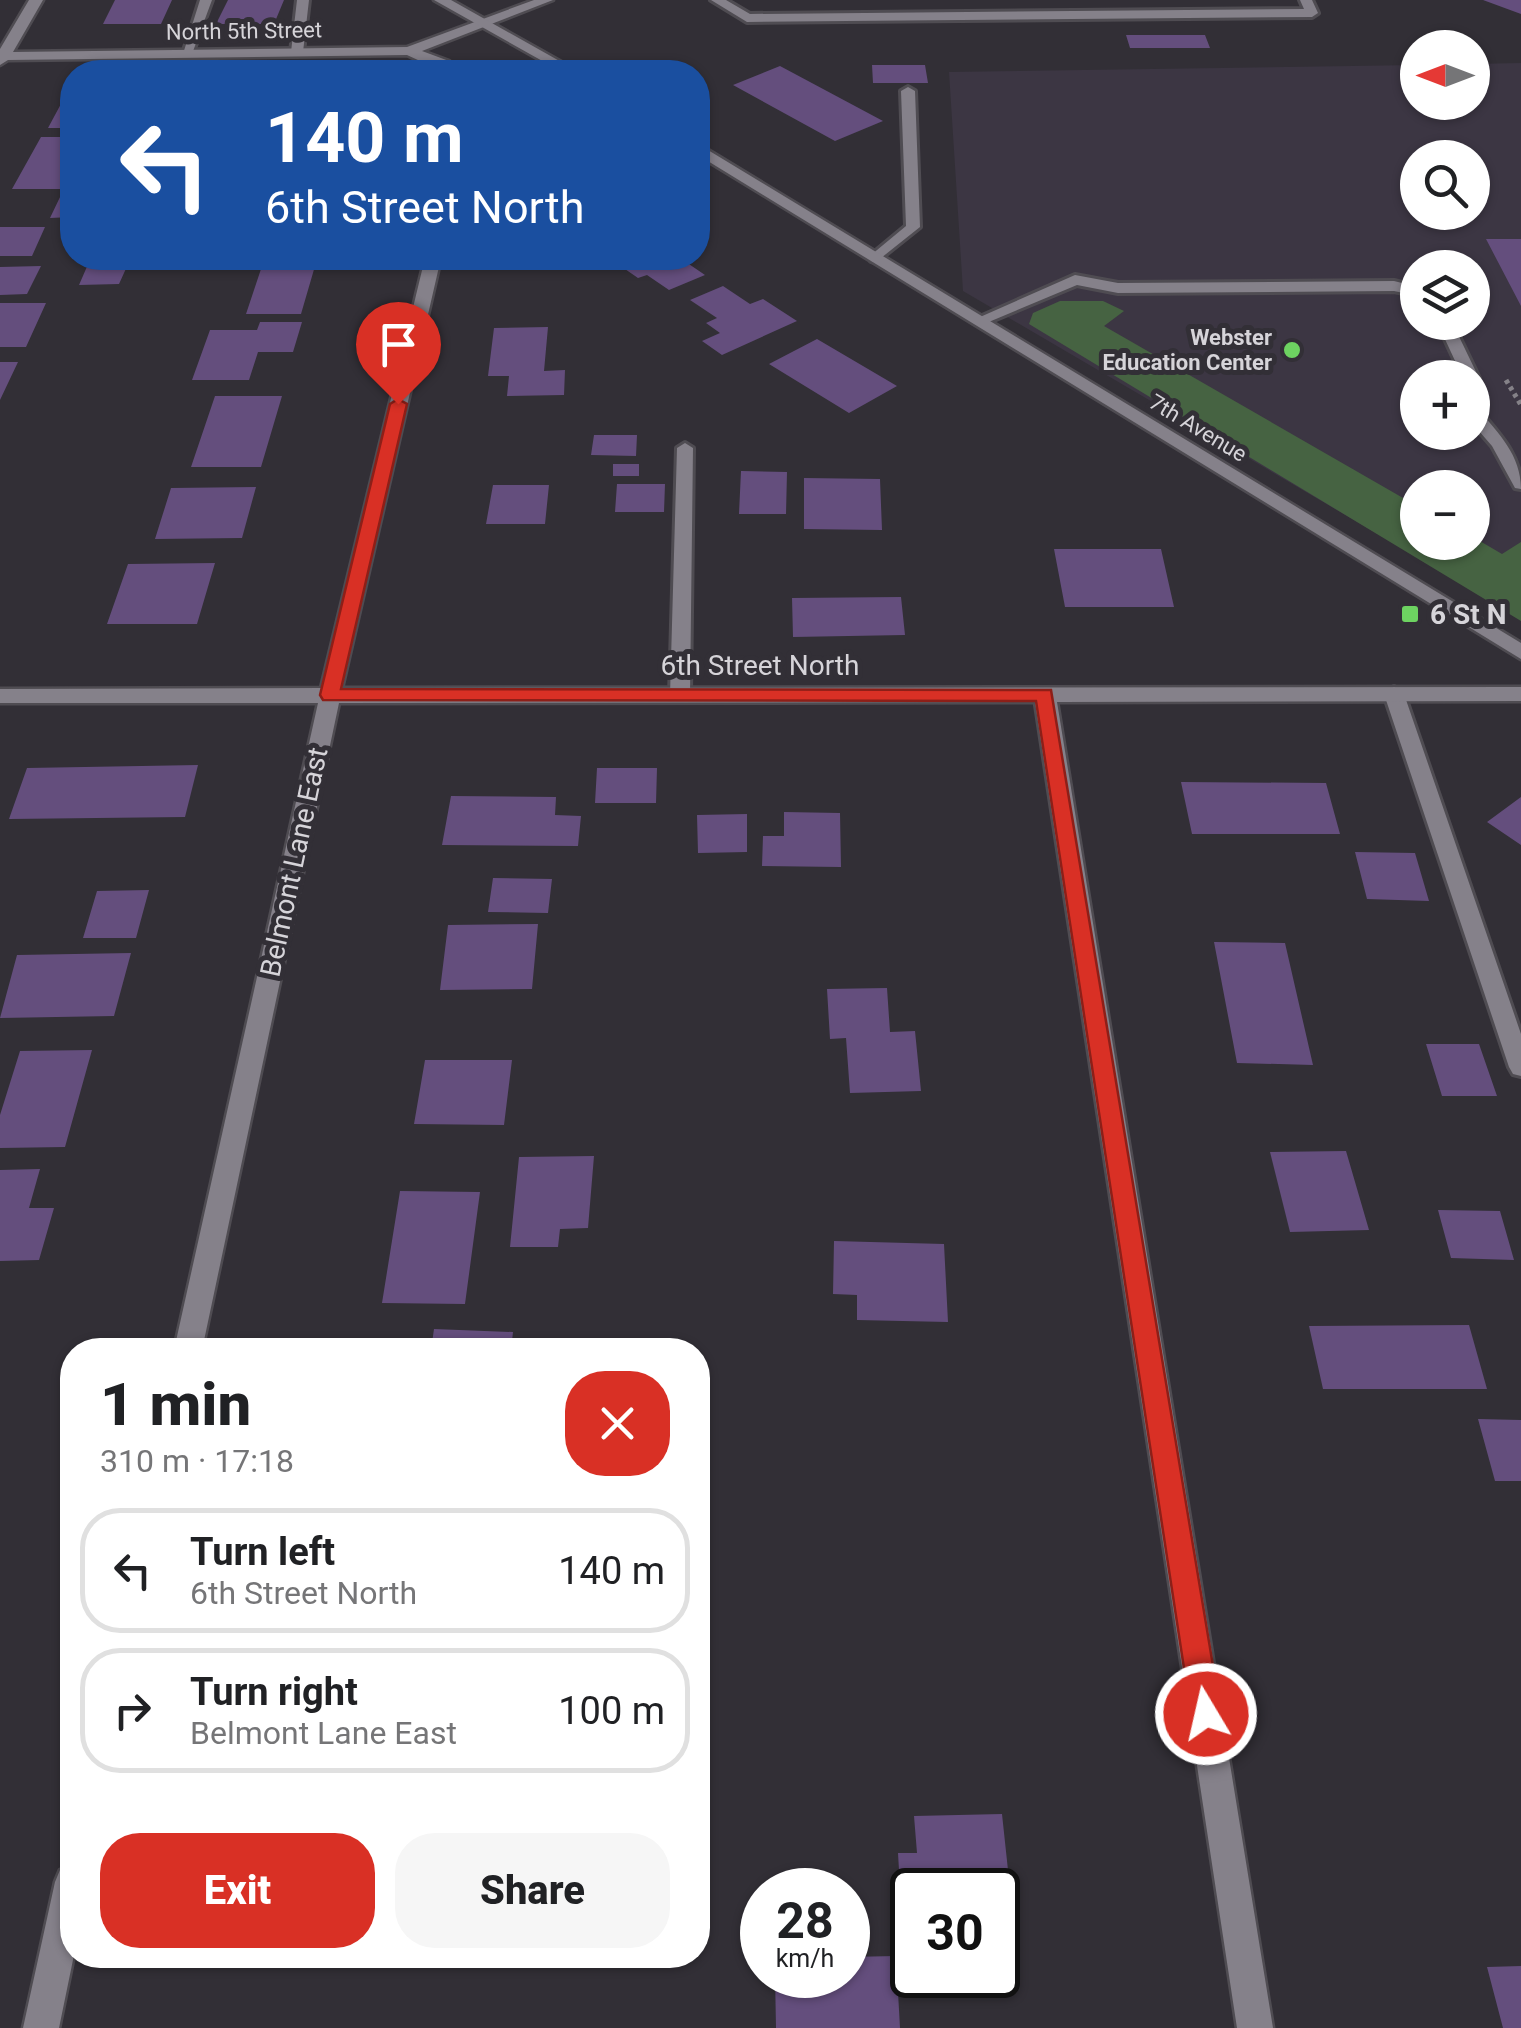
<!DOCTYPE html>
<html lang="en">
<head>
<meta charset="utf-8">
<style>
	:root { --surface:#fff; --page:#f6f6f6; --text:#202124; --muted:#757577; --line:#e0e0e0; --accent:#d93025 }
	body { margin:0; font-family:Roboto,sans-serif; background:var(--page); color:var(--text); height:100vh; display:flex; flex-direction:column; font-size:38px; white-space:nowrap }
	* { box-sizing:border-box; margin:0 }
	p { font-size:32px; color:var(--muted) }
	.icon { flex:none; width:55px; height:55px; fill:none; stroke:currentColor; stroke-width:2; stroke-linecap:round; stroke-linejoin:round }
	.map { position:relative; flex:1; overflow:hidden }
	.details { position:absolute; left:60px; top:1338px; width:650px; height:630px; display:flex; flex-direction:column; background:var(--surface); border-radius:40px; box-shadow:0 2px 8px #0004 }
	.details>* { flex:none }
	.top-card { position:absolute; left:60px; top:60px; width:650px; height:210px; border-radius:40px; box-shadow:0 2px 8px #0004; background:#1a4fa0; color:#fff; overflow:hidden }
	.needle { width:65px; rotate:270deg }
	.buttons { position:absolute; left:1400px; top:30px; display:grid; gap:20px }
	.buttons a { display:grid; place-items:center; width:90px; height:90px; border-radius:50%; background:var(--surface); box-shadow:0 2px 8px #0004; font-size:50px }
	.speed { position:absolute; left:740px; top:1868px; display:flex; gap:20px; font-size:50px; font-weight:700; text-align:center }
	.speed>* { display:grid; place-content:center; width:130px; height:130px; border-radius:50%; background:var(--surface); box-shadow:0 2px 8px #0004; line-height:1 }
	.speed small { font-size:25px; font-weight:400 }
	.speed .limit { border:5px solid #111; border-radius:15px; background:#fff; color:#111 }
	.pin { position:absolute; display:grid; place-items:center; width:85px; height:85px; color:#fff; margin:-102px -42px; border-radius:50% 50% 50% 0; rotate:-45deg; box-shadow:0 0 10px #0007 }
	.pin .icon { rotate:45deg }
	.me { position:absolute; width:110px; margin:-55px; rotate:351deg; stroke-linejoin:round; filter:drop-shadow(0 0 8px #0008) }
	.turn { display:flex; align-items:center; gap:35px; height:210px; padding:0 40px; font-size:45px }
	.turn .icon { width:130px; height:130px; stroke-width:2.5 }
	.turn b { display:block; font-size:70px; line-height:85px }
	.round { display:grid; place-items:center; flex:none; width:105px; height:105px; border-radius:40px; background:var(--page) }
	.head { display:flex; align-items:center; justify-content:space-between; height:170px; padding:0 40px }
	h1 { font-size:60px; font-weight:800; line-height:75px }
	.action { display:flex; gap:20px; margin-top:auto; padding:20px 40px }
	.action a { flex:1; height:115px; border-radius:40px; background:var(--accent); color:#fff; font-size:40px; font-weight:800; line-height:115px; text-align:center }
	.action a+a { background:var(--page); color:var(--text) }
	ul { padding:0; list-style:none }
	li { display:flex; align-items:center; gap:30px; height:125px; margin:0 20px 15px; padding:0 20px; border:5px solid var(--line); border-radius:40px }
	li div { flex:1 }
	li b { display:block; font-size:38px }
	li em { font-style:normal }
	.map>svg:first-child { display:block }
	.built { fill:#3c3643; fill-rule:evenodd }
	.green { fill:#466342 }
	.building { fill:#644e7d }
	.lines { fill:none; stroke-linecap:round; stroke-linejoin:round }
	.service-casing { stroke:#4f4c52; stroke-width:6 }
	.minor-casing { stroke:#4f4c52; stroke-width:5 }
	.tertiary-casing { stroke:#4f4c52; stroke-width:5 }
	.path-far1 { stroke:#858288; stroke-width:4; stroke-dasharray:2.5 2.5; stroke-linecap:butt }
	.path { stroke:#858288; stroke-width:5; stroke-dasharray:4 4; stroke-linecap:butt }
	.service { fill:#85818a; fill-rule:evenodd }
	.minor { fill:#85818a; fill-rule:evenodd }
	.tertiary { fill:#85818a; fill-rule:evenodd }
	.route { fill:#d93025; stroke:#8d1f18; stroke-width:2.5 }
	.poi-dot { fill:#6dd361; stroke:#322f36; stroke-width:4 }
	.labels { text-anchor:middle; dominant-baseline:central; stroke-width:10; stroke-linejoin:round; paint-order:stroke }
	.far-street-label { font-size:22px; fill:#d6d4d9; stroke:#322f36 }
	.far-poi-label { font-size:22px; font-weight:bold; fill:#d6d4d9; stroke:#322f36; text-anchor:end }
	.poi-label { font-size:28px; font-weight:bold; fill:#d6d4d9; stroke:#322f36; text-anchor:start }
	.street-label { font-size:28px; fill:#d6d4d9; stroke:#322f36 }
</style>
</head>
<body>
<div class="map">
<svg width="1521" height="2028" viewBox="0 0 1521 2028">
	<rect width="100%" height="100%" fill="#322f36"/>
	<!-- built -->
	<path class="built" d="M1521 63V618L963 291 949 72 1417 65 1418 102H1472L1473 64ZM1418 158H1472V212H1418ZM1418 268H1472V322H1418ZM1418 378H1472V432H1418ZM1418 488H1472V542H1418Z"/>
	<!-- green -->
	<path class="green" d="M1060 301H1103L1124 311 1104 326 1417 506 1418 542H1472L1473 537 1502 554 1521 542V621L1029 324 1033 313Z"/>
	<!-- building -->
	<path class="building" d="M115 0H172L161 24H103Z
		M228 0H284L274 24H216Z
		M1483 0H1521V14Z
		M1126 35H1205L1210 48H1130Z
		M872 65H925L928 83H873Z
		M780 66 883 121 835 141 733 85Z
		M69 89 72 128H48Z
		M41 137H72V177L62 189H12Z
		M61 195H72V217L50 218Z
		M0 227H45L32 256H0Z
		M1486 239H1521V306Z
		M609 258H680L705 275 669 290 647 275 638 278Z
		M89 262H129L119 284 79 285Z
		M41 266 27 294 0 295V267Z
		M262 266H315L301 314H246Z
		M723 286 750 304 763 299 797 321 722 355 702 341 720 333 706 323 717 318 690 300Z
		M0 303H46L26 347H0Z
		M260 322H302L293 352H258L249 380H192L210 330H257Z
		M548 327 544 371 565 370 564 395 507 396 509 376H488L494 328Z
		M817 339 897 386 849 413 769 364Z
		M0 362H18L0 400Z
		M215 396H282L261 467H191Z
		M594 435H637L636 456 591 455Z
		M613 464H639V476H613Z
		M741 471 787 472 786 514H739Z
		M804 478 880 479 882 530 804 529Z
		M617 484H665L664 512H615Z
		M493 485H549L545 524H486Z
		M256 487 242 538 155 539 171 488Z
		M1054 549H1161L1174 607H1065Z
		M215 563 197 624H107L128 564Z
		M901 597 905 635 793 637 792 598Z
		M198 765 185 817 9 819 27 768Z
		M597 768H657L656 803H595Z
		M1181 782 1326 783 1340 834H1192Z
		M451 796 556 797 555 815 581 816 578 846 442 845Z
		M1521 797V845L1487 822Z
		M784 812 840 813 841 867 762 866 763 836H784Z
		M747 814V852L698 853 697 815Z
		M1355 852 1415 853 1429 901 1367 899Z
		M493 878 552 879 548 913 488 912Z
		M149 890 136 938H83L97 891Z
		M538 924 532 989 440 990 448 925Z
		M1214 942 1285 943 1313 1065 1237 1063Z
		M131 953 114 1016 0 1018 17 955Z
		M887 988 890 1032 915 1031 921 1091 850 1093 846 1038 830 1039 827 989Z
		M1426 1044H1479L1497 1096H1442Z
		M92 1050 65 1147 0 1148V1115L20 1051Z
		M425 1060H512L504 1125 414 1124Z
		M1346 1151 1369 1230 1290 1232 1270 1152Z
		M594 1156 588 1228 560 1229 558 1247H510L519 1157Z
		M40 1169 29 1208H54L39 1260 0 1261V1170Z
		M400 1191 480 1192 465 1304 382 1303Z
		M1438 1210 1500 1211 1514 1260 1451 1258Z
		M834 1241 944 1244 948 1322 857 1320V1295L833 1294Z
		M1469 1325 1487 1389H1323L1309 1326Z
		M434 1329 513 1332 511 1350H431Z
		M1478 1419 1521 1420V1481H1495Z
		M1002 1814 1019 1973H998V1890H912V1939L903 1940 898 1853H917L914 1816Z
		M896 1956 900 2028H776L775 1975H848V1957Z
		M1521 1966V2028H1503L1487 1967Z"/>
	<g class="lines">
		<!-- service casing -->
		<g class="service-casing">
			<path id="service" d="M200 0H212L192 54 182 57Z
				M297 0H309L303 52 297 56 291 52Z
				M711 0H726L750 14 1304 9 1300 0H1312L1318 13 1312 17 747 22Z
				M908 87 915 91 920 227 876 262 871 261V255L906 226 901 91Z
				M1075 275 1118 283 1394 281 1418 287V296L1394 291 1118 293 1077 285 984 324 971 321Z
				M1437 322H1452L1479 378 1477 381 1463 378Z
				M1472 407 1478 409C1499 434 1521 455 1521 489L1515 488 1492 446 1472 423Z
				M685 443 693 448 690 695 680 702 670 695 677 448Z
				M1394 687 1404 694 1521 1034V1076L1513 1074 1509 1067 1384 694Z"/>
		</g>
		<!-- minor casing -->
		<g class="minor-casing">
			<path id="minor" d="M29 0H43L13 52 407 47 534 0H553L422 51 449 61 459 72H444L407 55 8 60 0 65V49Z
				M425 258H441L342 688 1521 687V701L1057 702 1273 2028H1237L1035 702 339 703 202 1350H174L318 703H0V689L321 688Z
				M72 1865 74 1955 59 2028H23L55 1882 60 1870Z"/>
		</g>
		<!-- tertiary casing -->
		<g class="tertiary-casing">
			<path id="tertiary" d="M434 0H451L579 72H562Z
				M698 144 1521 643V659L698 155Z"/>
		</g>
		<!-- path-far1 -->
		<path class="path-far1" d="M1424 258 1447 257 1451 268"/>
		<!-- path -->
		<path class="path" d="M1506 380 1521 405"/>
		<!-- service -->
		<use href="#service" class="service"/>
		<!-- minor -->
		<use href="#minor" class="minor"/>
		<!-- tertiary -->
		<use href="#tertiary" class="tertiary"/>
	</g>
	<!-- route -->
	<path class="route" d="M398 399 407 404 341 689 1051 690 1221 1714 1216 1725 1206 1729 1195 1725 1191 1714 1036 701 323 700 320 695 390 404Z"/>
	<!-- markers -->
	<g class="poi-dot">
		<circle cx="1292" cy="350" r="10"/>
		<rect x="1400" y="604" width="20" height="20" rx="5"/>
	</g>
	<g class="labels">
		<!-- far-street labels -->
		<g class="far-street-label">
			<text transform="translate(244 31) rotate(-1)">North 5th Street</text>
			<text transform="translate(1198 428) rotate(31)">7th Avenue</text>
		</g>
		<!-- far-poi labels -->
		<g class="far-poi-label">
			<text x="1272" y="337">Webster<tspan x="1272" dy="25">Education Center</tspan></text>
		</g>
		<!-- poi labels -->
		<g class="poi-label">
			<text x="1430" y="614">6 St N</text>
		</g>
		<!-- street labels -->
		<g class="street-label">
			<text x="760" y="665">6th Street North</text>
			<text transform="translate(294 862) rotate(-78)">Belmont Lane East</text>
		</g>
	</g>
</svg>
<div class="buttons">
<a><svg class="needle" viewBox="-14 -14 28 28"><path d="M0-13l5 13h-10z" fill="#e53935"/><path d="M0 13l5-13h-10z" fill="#757577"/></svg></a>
<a><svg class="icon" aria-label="search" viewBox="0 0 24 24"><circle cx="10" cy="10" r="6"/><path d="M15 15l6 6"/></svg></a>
<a><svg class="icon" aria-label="layers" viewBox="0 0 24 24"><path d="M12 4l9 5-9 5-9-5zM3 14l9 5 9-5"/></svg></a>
<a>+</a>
<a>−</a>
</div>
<div class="speed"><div>28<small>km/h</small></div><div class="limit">30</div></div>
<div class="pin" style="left:398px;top:404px;background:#d93025"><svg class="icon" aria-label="arrive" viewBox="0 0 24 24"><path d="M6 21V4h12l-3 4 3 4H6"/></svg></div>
<svg class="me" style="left:1206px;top:1714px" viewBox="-20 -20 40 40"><circle r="17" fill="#d93025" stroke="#fff" stroke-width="3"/><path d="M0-11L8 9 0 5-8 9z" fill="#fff"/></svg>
<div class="top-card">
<div class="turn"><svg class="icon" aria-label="left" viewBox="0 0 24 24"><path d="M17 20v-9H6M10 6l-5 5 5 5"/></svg><div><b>140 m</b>6th Street North</div></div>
</div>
<section class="details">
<div class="head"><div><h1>1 min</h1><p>310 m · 17:18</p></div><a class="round" style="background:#d93025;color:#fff"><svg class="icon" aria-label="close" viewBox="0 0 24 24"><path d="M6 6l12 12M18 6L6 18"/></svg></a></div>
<ul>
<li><svg class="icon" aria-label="left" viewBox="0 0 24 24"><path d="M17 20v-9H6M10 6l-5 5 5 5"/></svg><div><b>Turn left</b><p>6th Street North</p></div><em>140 m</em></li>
<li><svg class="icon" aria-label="right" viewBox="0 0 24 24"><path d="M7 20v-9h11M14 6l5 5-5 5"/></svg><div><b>Turn right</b><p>Belmont Lane East</p></div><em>100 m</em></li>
</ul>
<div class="action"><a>Exit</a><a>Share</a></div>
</section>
</div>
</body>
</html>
